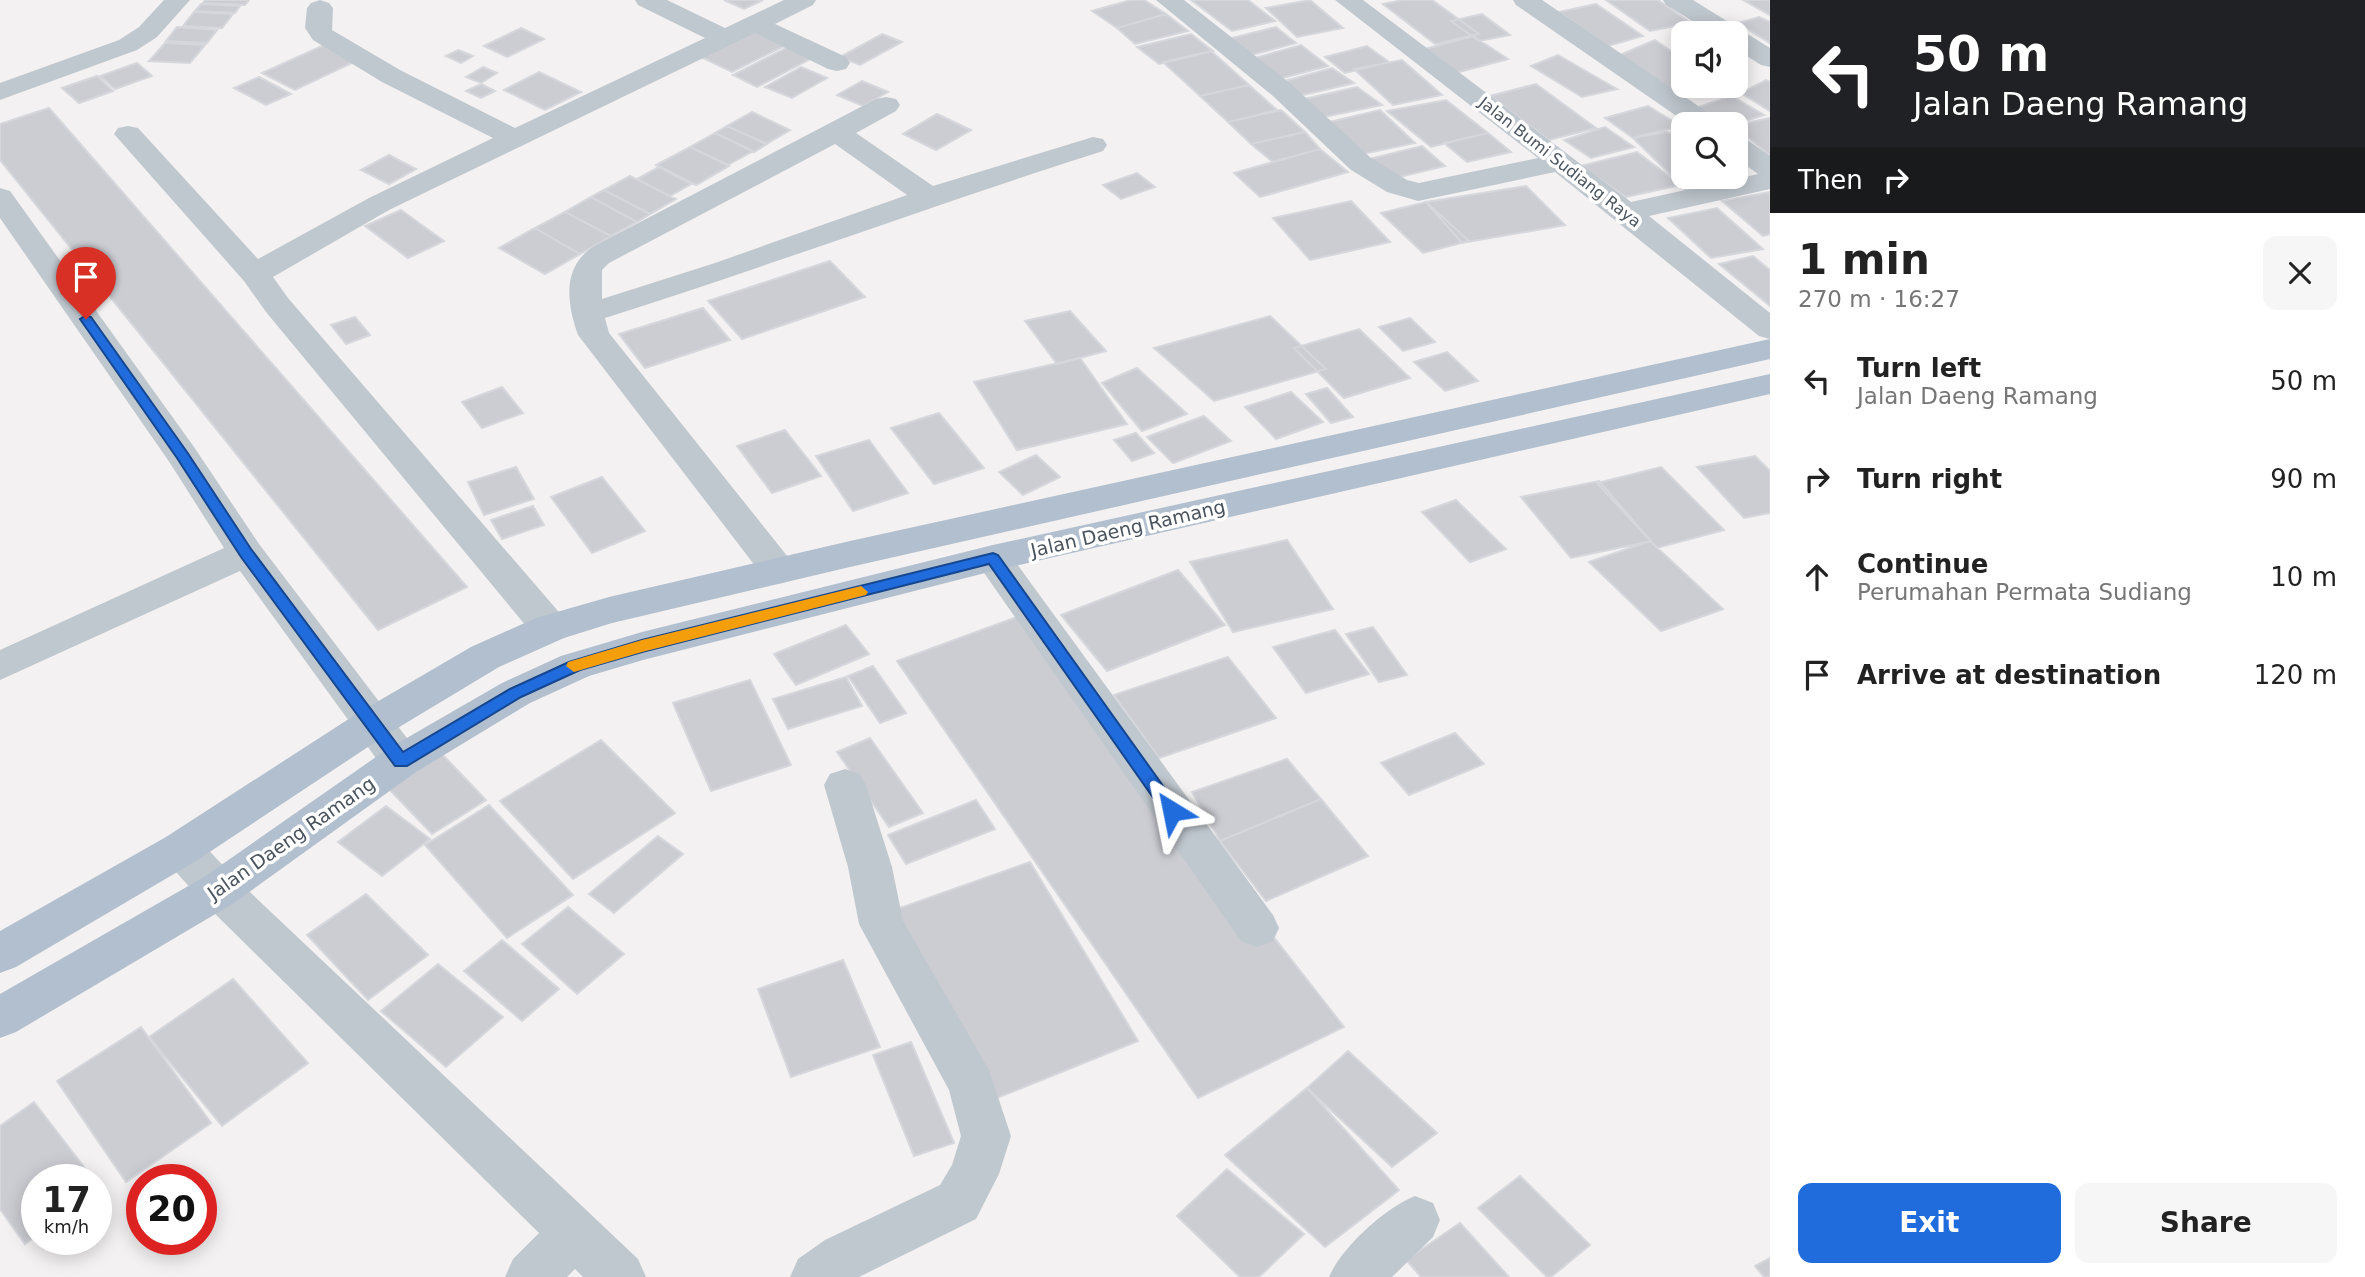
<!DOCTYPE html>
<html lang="en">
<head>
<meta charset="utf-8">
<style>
	:root { --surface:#fff; --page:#f6f6f6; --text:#222; --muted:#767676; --accent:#216cdd }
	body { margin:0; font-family:"DejaVu Sans",sans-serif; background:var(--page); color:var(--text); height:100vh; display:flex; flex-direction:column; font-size:26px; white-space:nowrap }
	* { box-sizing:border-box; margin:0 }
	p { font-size:23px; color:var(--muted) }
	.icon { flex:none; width:38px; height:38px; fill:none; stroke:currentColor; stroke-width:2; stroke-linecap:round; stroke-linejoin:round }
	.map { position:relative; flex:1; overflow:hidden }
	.panel { display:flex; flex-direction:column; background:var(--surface); width:595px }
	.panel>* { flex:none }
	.top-card { background:#202124; color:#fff; overflow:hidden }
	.fabs { position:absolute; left:1671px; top:21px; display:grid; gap:14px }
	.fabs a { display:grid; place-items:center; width:77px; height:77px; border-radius:14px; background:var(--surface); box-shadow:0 4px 18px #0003; font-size:35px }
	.speed { position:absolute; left:21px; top:1164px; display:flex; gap:14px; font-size:35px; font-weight:700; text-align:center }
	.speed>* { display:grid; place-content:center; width:91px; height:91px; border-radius:50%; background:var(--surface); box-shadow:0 4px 18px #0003; line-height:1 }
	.speed small { font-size:18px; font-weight:400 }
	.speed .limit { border:10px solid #d22; background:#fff; color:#111 }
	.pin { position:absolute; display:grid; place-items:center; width:60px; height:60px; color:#fff; margin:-72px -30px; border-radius:50% 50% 50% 0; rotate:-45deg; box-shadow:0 0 7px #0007 }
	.pin .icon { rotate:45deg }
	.me { position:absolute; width:77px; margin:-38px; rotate:325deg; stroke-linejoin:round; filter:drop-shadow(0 0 5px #0008) }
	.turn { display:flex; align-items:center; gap:24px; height:147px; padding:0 28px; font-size:32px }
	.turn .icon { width:91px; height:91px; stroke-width:2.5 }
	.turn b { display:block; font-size:49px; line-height:60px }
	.then { display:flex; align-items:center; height:66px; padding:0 28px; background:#0003; gap:14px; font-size:26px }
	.round { display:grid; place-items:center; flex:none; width:74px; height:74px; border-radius:14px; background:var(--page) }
	.summary { display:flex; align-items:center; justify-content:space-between; height:119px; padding:0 28px }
	h1 { font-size:42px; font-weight:700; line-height:52px }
	.action { display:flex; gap:14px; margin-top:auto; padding:14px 28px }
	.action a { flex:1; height:80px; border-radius:14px; background:var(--accent); color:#fff; font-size:28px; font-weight:700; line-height:80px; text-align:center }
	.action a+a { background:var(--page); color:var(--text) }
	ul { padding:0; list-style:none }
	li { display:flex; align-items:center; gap:21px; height:98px; padding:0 28px }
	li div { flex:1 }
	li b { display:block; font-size:26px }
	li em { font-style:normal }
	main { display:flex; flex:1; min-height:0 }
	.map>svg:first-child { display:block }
	.building { fill:#cbcdd3; stroke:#d5d7dc; stroke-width:2 }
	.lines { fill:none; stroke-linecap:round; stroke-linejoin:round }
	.minor { fill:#c0c8cf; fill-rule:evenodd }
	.major { fill:#b2bfce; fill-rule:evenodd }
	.route { fill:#216cdd; stroke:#154690; stroke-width:2 }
	.slow { fill:#f59e0b }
	.labels { text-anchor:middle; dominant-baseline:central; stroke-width:7; stroke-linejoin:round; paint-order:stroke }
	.far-street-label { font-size:16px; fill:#4a545e; stroke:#fff }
	.street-label { font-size:19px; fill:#4a545e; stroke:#fff }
</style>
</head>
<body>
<main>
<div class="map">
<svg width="1770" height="1277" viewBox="0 0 1770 1277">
	<rect width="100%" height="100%" fill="#f3f1f1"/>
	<!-- building -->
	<path class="building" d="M205 0H249L245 5 203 3Z
		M724 0H763L744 9Z
		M1131 0H1144L1166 14 1117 28 1092 11Z
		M1191 0H1248L1275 21 1232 31Z
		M1310 0 1343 28 1297 37 1266 8Z
		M1403 0H1432L1479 34 1435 44 1383 4Z
		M1606 0H1658L1691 23 1650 31Z
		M1743 0H1770V15Z
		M201 4 240 6 235 13 195 11Z
		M1596 4 1643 36 1608 46 1559 12Z
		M194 12 233 14 222 28 183 26Z
		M1166 14 1188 31 1135 44 1117 28Z
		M1482 14 1510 35 1479 41 1451 21Z
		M1759 17 1770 22V43L1738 23Z
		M177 27 217 30 207 43 166 41Z
		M1276 27 1296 43 1248 56 1228 39Z
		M521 28 544 39 507 57 484 46Z
		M753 31 784 46 732 72 701 57Z
		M882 34 902 42 860 65 840 57Z
		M1191 34 1213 51 1159 64 1137 47Z
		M1473 36 1508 59 1452 74 1418 51Z
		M1655 40 1684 60V86H1723L1729 90 1683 96 1620 55Z
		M165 43 205 45 190 63 149 61Z
		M324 45 356 61 295 90 262 73Z
		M1301 45 1328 66 1279 79 1255 58Z
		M1367 46 1389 62 1345 73 1325 57Z
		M788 47 812 58 757 87 733 75Z
		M458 50 473 56 461 63 446 56Z
		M1211 51 1249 85 1200 96 1163 62Z
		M1558 55 1617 89 1582 97 1531 66Z
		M1402 60 1442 95 1393 105 1354 69Z
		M137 63 152 76 115 89 100 76Z
		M483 67 497 73 481 83 466 77Z
		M801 67 827 78 792 98 765 87Z
		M1332 68 1354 83 1299 96 1281 82Z
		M539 72 581 92 545 110 504 90Z
		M97 76 113 91 79 103 62 88Z
		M259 77 291 94 266 105 234 88Z
		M1766 80 1770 82V111L1741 93Z
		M862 81 888 92 863 106 837 95Z
		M481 84 495 91 481 98 466 91Z
		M1536 84 1596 128 1549 140 1490 96Z
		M1249 85 1277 110 1228 122 1200 96Z
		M1357 87 1382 105 1324 117 1304 99Z
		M1732 96 1764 115 1736 124H1721L1695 108Z
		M1446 100 1488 133 1431 147 1387 111Z
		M1648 106 1681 126 1633 138 1605 118Z
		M49 108 467 587 378 630 0 160V124Z
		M1281 110 1305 132 1251 144 1228 122Z
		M1380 110 1415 143 1363 154 1329 122Z
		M752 112 790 130 766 144 727 126Z
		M937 114 971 130 936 150 903 134Z
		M1770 118V156L1736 127V125Z
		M727 126 767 144 754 152 715 133Z
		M1605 127 1634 147 1591 158 1564 140Z
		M1305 132 1320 149 1273 162 1251 144Z
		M1666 132 1684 136V177H1735V181L1685 189 1633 138Z
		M715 133 753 151 728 165 690 147Z
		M1488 133 1511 152 1467 162 1444 143Z
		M1422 146 1445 166 1391 179 1369 159Z
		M690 147 729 166 696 185 656 165Z
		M1320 149 1348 172 1260 197 1234 173Z
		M1637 152 1681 185 1626 197 1581 166Z
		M389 155 416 169 389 184 361 170Z
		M659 167 691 184 670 196 637 179Z
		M1137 173 1155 187 1121 199 1103 185Z
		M630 176 676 199 650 214 604 190Z
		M1526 186 1565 225 1462 243 1426 202Z
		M604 190 650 214 637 222 591 197Z
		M1770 192V234L1763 236 1722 201Z
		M591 197 637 222 611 236 565 212Z
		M1351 201 1390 242 1310 260 1273 218Z
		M1426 202 1469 241 1423 253 1381 213Z
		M1717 208 1763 249 1711 258 1668 218Z
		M401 210 444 241 408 258 365 226Z
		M565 212 611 236 580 254 535 228Z
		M535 228 580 254 545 274 499 248Z
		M1753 256 1770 270V306L1719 264Z
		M830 261 865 297 742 339 708 301Z
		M703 308 730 340 645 368 619 334Z
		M1070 311 1106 351 1057 364 1025 321Z
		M1270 316 1326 369 1214 401 1154 348Z
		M355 317 370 335 346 344 331 325Z
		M1410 318 1435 342 1403 351 1379 327Z
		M1359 329 1410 378 1344 398 1294 348Z
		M1447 352 1478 381 1445 391 1414 362Z
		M1080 358 1127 424 1017 450 974 382Z
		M1137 368 1187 414 1142 431 1102 383Z
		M502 387 523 413 482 428 462 402Z
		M1327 388 1353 417 1331 423 1306 394Z
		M1291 392 1323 422 1276 439 1245 407Z
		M939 413 984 468 934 484 891 428Z
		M1204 416 1231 441 1173 463 1147 437Z
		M785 430 821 476 772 493 737 446Z
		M1136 433 1154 453 1132 461 1114 440Z
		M869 440 908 493 853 511 816 456Z
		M1036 455 1060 477 1023 495 999 472Z
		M1755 456 1770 471V513L1744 518 1697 467Z
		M516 467 534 499 484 515 468 482Z
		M1661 467 1724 530 1657 548 1597 483Z
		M602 477 645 531 592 553 551 497Z
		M1599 481 1651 541 1571 558 1521 497Z
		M1456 500 1506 549 1470 562 1422 512Z
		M533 506 544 525 502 539 491 520Z
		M1287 540 1333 609 1233 632 1190 562Z
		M1650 541 1723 609 1661 631 1589 562Z
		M1178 570 1225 625 1107 671 1061 615Z
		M1022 615 1344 1027 1198 1098 897 661Z
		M846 625 869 654 796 685 774 654Z
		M1373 627 1407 675 1379 682 1346 634Z
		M1335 630 1369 674 1306 693 1273 647Z
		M1228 657 1276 718 1159 758 1114 695Z
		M873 666 906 713 880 723 848 676Z
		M846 677 862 706 788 729 773 699Z
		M750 680 791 765 711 791 673 703Z
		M1455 733 1484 764 1409 795 1381 763Z
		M870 738 923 813 889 827 837 752Z
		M601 740 675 813 573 879 500 801Z
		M441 753 486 800 432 834 386 786Z
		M1287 759 1321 799 1220 841 1192 792Z
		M1321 799 1368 856 1266 901 1220 841Z
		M976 800 995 829 906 864 888 835Z
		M489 805 573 895 507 938 425 845Z
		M386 806 430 839 382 876 338 842Z
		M658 836 683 854 614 913 589 894Z
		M1030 862 1138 1041 992 1100 894 910Z
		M366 894 428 955 368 1000 307 935Z
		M568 907 624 954 577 994 522 944Z
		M502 940 559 989 522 1021 464 971Z
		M843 960 880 1047 791 1077 758 989Z
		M438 964 503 1017 446 1067 381 1011Z
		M233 979 308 1063 222 1126 149 1037Z
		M141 1027 211 1123 126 1182 57 1081Z
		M911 1042 954 1143 914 1156 873 1055Z
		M1348 1051 1437 1133 1392 1167 1307 1088Z
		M1307 1088 1399 1190 1325 1247 1225 1155Z
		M34 1102 94 1180H37V1235L25 1244 0 1209V1126Z
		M1227 1169 1304 1234 1259 1277H1240L1177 1216Z
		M1520 1176 1590 1245 1551 1277H1547L1478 1208Z
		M1460 1223 1509 1277H1421L1406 1260Z
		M1770 1258V1277H1764L1755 1266Z"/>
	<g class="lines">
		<!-- minor -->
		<path class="minor" d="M164 0H190L157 37 137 50 0 100V83L119 40 139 27Z
			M320 0 329 3 333 8 332 30 400 70 515 128 705 38 638 5 635 0H667L725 28 784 0H816L813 5 775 24 846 57 850 63 846 69 837 71 828 69 755 33 389 210 273 277 288 298 564 618 569 628 564 638 550 642 536 638 266 312 244 281 114 134 118 128 128 126 138 128 258 259 369 198 493 138 382 82 313 40 305 28 307 8 311 3Z
			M1156 0H1184L1291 84 1371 158 1407 180 1419 183 1538 158 1335 0H1363L1631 202 1758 174 1736 158V137L1746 139 1770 156V189L1649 216 1770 313V339L1759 336 1555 172 1418 201 1387 192 1351 170 1273 96Z
			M1513 0H1542L1716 118 1720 124H1688L1516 5Z
			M1663 0H1693L1770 48V67L1761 65 1736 49V33H1712L1666 5Z
			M886 97 896 99 900 105 896 111 856 133 933 186 1093 137 1103 139 1107 145 1103 151C936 204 772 265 605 318L609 333 792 562 798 571 792 580 779 584 766 580 578 335C566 301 562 265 596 245L876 99ZM835 144 907 195 715 263 602 299V270L609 263Z
			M0 188 10 191 194 447 259 544 416 750 422 761 416 772 401 777 386 772 240 571 0 680V650L224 548 170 463 0 218Z
			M993 545 1006 549 1273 915 1279 928 1273 941 1257 947 1241 941 980 567 975 558 980 549Z
			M845 769 860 774 866 785 892 867 903 921 989 1070 1011 1136 999 1174 976 1219 859 1277H790L798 1259 825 1240 940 1185 952 1165 961 1136 949 1090 859 924 848 867 824 785 830 774Z
			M181 832 196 837 234 877 638 1259 646 1277H583L575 1269 567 1277H505L513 1259 539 1233 204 903 166 861 160 849 166 837Z
			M1415 1196 1433 1203 1440 1220 1433 1237 1392 1277H1329C1342 1247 1385 1208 1415 1196Z"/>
		<!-- major -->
		<path class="major" d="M1770 339V359L850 567 612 623 564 638 499 667 386 735 196 861 16 967 0 973V931L166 837 358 713 471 647 536 618 609 597 850 541Z
			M1770 374V394L993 571 643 660 589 676 530 703 416 772 234 903 16 1032 0 1038V994L204 877 386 750 502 683 561 656 642 632 993 545Z"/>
	</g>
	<!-- route -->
	<path class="route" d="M86 315 91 317 187 452 251 549 403 752 510 689 569 662 642 640 993 553 998 555 1181 811 1178 816H1166L989 564 642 652 580 670 521 697 407 766H395L241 557 177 458 80 319Z"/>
	<!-- slow -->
	<path class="slow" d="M861 586 868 592 866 595 642 652 574 672 566 666 568 662 642 640Z"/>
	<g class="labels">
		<!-- far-street labels -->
		<g class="far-street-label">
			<text transform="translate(1560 162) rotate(38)">Jalan Bumi Sudiang Raya</text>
		</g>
		<!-- street labels -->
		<g class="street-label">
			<text transform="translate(1128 528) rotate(-13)">Jalan Daeng Ramang</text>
			<text transform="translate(291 838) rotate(-35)">Jalan Daeng Ramang</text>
		</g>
	</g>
</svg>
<div class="fabs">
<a><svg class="icon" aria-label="sound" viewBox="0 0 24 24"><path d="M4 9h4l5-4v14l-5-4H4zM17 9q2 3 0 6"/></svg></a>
<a><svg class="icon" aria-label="search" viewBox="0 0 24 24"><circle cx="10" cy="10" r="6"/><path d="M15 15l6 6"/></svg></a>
</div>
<div class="speed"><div>17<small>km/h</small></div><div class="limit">20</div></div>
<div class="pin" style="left:86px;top:319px;background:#d93025"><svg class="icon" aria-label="arrive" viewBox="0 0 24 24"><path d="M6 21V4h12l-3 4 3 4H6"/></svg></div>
<svg class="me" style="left:1172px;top:811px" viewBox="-20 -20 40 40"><path d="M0-17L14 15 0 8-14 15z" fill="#216cdd" stroke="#fff" stroke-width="4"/></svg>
</div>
<section class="panel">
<div class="top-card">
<div class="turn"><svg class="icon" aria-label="left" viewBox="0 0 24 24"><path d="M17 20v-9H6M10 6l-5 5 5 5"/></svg><div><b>50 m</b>Jalan Daeng Ramang</div></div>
<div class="then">Then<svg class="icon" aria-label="right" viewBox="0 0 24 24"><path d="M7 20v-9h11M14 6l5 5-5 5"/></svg></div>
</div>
<div class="summary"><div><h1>1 min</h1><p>270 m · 16:27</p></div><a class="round"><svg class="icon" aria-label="close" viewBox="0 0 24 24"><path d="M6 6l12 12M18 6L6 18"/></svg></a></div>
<ul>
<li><svg class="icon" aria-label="left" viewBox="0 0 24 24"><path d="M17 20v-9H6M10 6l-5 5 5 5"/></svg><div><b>Turn left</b><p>Jalan Daeng Ramang</p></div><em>50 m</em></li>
<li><svg class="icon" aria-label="right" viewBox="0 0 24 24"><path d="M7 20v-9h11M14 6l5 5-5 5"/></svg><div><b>Turn right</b></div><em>90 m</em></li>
<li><svg class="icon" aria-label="ahead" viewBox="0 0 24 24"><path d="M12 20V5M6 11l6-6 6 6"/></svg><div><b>Continue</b><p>Perumahan Permata Sudiang</p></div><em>10 m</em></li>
<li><svg class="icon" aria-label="arrive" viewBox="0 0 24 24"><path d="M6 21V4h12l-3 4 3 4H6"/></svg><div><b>Arrive at destination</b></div><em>120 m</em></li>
</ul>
<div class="action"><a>Exit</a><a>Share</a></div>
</section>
</main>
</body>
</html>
